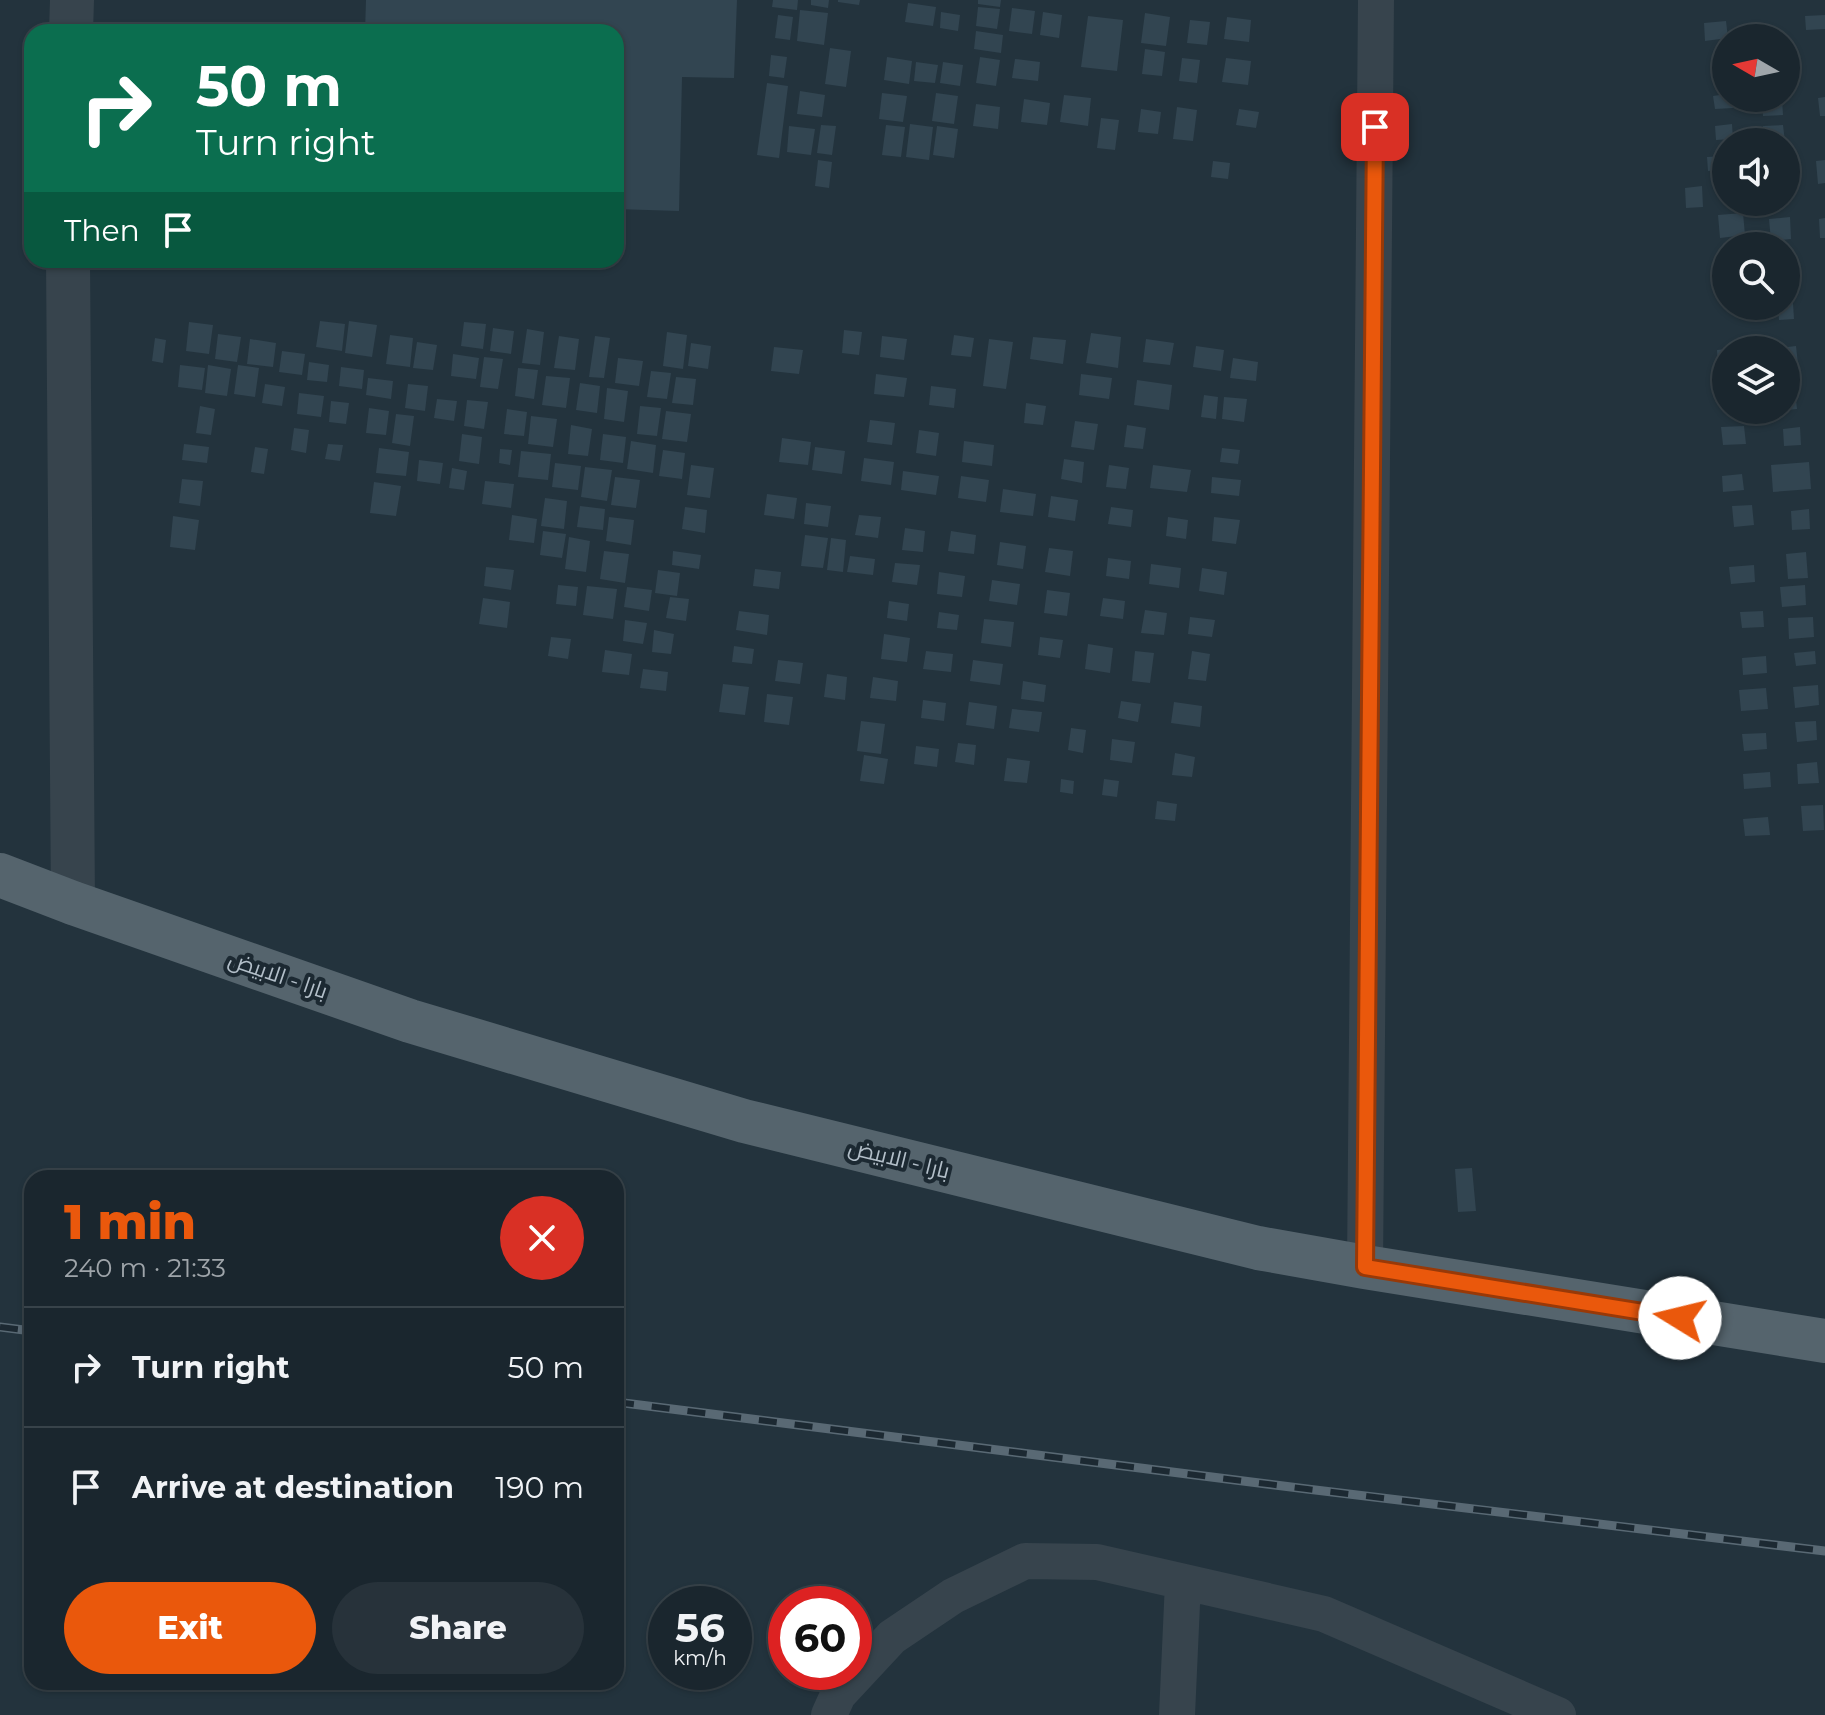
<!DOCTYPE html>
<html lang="en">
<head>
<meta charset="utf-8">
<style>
	:root { --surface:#1a262e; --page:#27323a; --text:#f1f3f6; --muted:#9fa5aa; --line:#38434a; --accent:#ea580c }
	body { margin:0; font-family:Montserrat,Cairo,sans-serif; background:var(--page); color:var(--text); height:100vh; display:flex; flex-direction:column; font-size:30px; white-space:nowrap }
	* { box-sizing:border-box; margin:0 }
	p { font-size:26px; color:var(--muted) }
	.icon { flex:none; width:44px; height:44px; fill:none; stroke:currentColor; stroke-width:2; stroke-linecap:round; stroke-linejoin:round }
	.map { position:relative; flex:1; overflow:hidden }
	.details { position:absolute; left:24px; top:1170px; width:600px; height:520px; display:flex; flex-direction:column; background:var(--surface); border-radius:24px; box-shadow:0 2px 6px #0004,0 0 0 2px var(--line) }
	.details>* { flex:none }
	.top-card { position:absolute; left:24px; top:24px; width:600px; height:244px; border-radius:24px; box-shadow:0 2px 6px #0004,0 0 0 2px var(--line); background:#0b6e4f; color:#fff; overflow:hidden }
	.needle { width:52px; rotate:279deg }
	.fabs { position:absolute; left:1712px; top:24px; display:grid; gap:16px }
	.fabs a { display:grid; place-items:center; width:88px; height:88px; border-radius:50%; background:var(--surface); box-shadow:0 2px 6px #0004,0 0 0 2px var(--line); font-size:40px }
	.speed { position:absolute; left:648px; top:1586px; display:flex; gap:16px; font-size:40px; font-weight:700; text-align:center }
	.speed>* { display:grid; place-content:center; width:104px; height:104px; border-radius:50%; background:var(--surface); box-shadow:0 2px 6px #0004,0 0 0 2px var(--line); line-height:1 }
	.speed small { font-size:20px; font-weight:400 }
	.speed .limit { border:12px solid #d22; background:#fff; color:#111 }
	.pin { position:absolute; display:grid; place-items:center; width:68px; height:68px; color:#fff; margin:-34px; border-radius:16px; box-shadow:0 4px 12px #0006 }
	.me { position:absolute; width:88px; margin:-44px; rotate:279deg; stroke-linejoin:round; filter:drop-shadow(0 0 6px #0008) }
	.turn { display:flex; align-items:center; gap:28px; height:168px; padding:0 40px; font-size:36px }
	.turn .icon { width:104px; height:104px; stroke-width:2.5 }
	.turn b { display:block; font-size:56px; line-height:68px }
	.then { display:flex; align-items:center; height:76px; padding:0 40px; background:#0003; gap:16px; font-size:30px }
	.round { display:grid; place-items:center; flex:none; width:84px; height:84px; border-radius:42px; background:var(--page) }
	.summary { display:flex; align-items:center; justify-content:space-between; height:136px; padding:0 40px }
	h1 { font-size:48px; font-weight:800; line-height:60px; color:var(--accent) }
	.action { display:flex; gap:16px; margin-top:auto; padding:16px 40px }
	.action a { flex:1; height:92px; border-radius:48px; background:var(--accent); color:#fff; font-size:32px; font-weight:800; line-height:92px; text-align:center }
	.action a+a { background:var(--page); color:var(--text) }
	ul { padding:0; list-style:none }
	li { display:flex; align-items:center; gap:24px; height:120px; padding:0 40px; border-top:2px solid var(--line) }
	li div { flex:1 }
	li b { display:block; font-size:30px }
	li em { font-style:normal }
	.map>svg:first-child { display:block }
	.building { fill:#324551 }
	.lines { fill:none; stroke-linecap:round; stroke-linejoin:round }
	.minor { stroke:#37444d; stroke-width:36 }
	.tertiary { stroke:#37444d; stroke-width:44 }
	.primary { stroke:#55646d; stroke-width:44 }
	.rail-casing { stroke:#596974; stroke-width:9 }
	.rail { stroke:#1c2932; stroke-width:6; stroke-dasharray:18; stroke-linecap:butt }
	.route-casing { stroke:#983908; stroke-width:20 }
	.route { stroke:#ea580c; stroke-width:14 }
	.labels { text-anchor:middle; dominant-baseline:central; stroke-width:8; stroke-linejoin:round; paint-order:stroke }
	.street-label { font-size:22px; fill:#b3bfc9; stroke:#1c2932 }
</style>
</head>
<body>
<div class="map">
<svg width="1825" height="1715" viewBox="0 0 1825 1715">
	<rect width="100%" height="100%" fill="#23333d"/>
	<!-- building -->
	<path class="building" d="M366 0H737L734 78 682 77 679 211 616 209V32H365Z
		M773 0H798L797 10 772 7Z
		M811 0H829L828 8 811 5Z
		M838 0H860L859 5 838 2Z
		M978 0H1001L1000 7 978 4Z
		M908 3 936 7 933 26 905 22Z
		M978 7 1000 9 997 29 976 26Z
		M1012 8 1035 11 1032 34 1009 31Z
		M800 10 828 13 824 45 797 41Z
		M941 12 960 15 958 31 940 28Z
		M1043 12 1062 15 1059 38 1040 35Z
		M1145 13 1170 17 1166 46 1141 43Z
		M778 15 793 17 790 40 775 38Z
		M1825 15V29L1806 30 1805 16Z
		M1088 16 1123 20 1117 71 1081 67Z
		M1227 17 1251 20 1249 42 1224 39Z
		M1190 20 1210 22 1207 45 1187 43Z
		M1726 21 1728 38 1705 41 1704 23Z
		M1772 25 1773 38H1755L1754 26Z
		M976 31 1003 35 1001 53 974 49Z
		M830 48 851 51 846 87 825 84Z
		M1145 49 1165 52 1162 76 1142 74Z
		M1726 54V75H1714L1712 55Z
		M771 55 787 57 784 78 769 76Z
		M887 57 912 61 909 84 884 80Z
		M980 57 1000 60 996 86 976 83Z
		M1182 58 1200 60 1197 83 1179 81Z
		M1226 58 1251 61 1248 85 1222 82Z
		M1015 59 1040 62 1038 81 1012 78Z
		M916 62 938 65 935 83 914 81Z
		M943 62 963 65 960 86 940 83Z
		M767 83 788 86 779 158 757 155Z
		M800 91 825 95 822 117 797 114Z
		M882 93 907 96 903 122 879 119Z
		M936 93 958 96 954 124 932 121Z
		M1726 94V98H1732L1733 108 1715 109 1713 96Z
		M1064 95 1091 98 1088 126 1060 122Z
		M1825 97V116H1820L1818 98Z
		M1024 99 1050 103 1047 125 1021 122Z
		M1782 99 1783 115 1763 116 1762 101Z
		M976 104 1000 107 998 129 973 126Z
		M1177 107 1197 110 1193 141 1173 139Z
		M1141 109 1161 112 1158 134 1138 132Z
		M1239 109 1259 112 1256 128 1236 125Z
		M1101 118 1119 120 1115 150 1097 148Z
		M910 124 933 127 929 160 906 157Z
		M1732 124 1733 139 1716 140 1715 126Z
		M821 125 836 126 832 155 817 153Z
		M886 125 905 127 901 157 882 155Z
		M1783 125 1785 142H1764L1763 126Z
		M789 126 815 129 811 155 787 152Z
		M937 126 958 129 954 158 933 155Z
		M1726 156V170L1708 171 1707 157Z
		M818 160 832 162 829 188 815 186Z
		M1825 160V183L1818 184 1816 161Z
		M1213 161 1230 163 1228 179 1211 177Z
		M1702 186 1703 207 1686 208 1685 188Z
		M1743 213 1745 235 1720 238 1718 215Z
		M1790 217 1791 239 1771 241 1769 219Z
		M1825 218V238H1820L1819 219Z
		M1794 260 1795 278H1786V261Z
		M1714 267H1726V285L1716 286Z
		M1793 303 1794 319 1779 320 1778 306Z
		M320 321 345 324 342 351 316 347Z
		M349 321 377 325 372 357 345 353Z
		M189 322 213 325 209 354 186 351Z
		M464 322 486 324 483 349 461 346Z
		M493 328 514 331 511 354 490 351Z
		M527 329 544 332 540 365 522 363Z
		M844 330 862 332 859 355 842 353Z
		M667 332 687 335 683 369 663 366Z
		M1091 333 1121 337 1118 368 1086 363Z
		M218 334 241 337 237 362 215 359Z
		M390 335 413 338 410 367 386 364Z
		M954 335 974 338 971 357 951 355Z
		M559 336 579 339 575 370 554 368Z
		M595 336 610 338 604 378 589 377Z
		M882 336 907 339 904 360 880 357Z
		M1033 337 1066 340 1063 364 1030 359Z
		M155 338 166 340 163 363 152 361Z
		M250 339 276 343 273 367 247 364Z
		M989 339 1013 342 1006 389 983 386Z
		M1146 339 1174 343 1170 365 1143 362Z
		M417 342 437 345 433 370 413 368Z
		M691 343 711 346 708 369 688 366Z
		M1196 346 1224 350 1221 371 1193 367Z
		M1796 346 1798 364H1786V350H1779V348Z
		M774 347 803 350 799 374 771 371Z
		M1726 349V367L1718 368 1717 350Z
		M282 351 305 354 302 375 279 372Z
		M453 354 479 358 476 379 451 376Z
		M484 357 503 359 498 389 480 387Z
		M618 358 643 361 639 386 615 383Z
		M1233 358 1258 362 1256 381 1230 378Z
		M309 362 329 365 327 382 307 380Z
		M180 365 205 368 202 390 178 387Z
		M208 365 231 369 227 396 205 393Z
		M238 365 259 368 255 397 234 394Z
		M341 367 364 370 362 389 339 386Z
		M518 368 538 370 534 399 515 396Z
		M651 371 671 373 667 399 647 397Z
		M876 374 907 378 904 397 874 394Z
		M1081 374 1112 378 1109 399 1079 395Z
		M546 376 570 378 566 408 542 405Z
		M676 377 696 379 693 405 672 403Z
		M368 378 393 381 391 399 366 395Z
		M1137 380 1172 385 1169 410 1134 405Z
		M580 383 600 386 597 413 576 410Z
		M265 384 285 387 282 406 262 403Z
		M408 384 428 386 425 411 405 408Z
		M931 386 956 389 954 408 929 405Z
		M607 388 628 391 624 422 604 419Z
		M1786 390H1795L1797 409 1786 410Z
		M299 393 324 396 321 417 297 414Z
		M1726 394V409H1722L1721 395Z
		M1204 395 1218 397 1216 419 1201 417Z
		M1224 397 1247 399 1244 422 1222 419Z
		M437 399 457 401 454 421 434 418Z
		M467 400 488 402 484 429 464 426Z
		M331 401 349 403 346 424 329 422Z
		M1026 403 1046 406 1043 425 1024 423Z
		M200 406 215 409 211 435 196 433Z
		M640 406 661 408 657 436 637 434Z
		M369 408 389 411 386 435 366 433Z
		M507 409 527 412 524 436 504 434Z
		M666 411 691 414 687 442 662 439Z
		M396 414 414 416 410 446 392 443Z
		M531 416 557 419 553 447 528 444Z
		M870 420 895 423 892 445 867 442Z
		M1075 421 1098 424 1094 450 1071 447Z
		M571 425 592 429 588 456 568 454Z
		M1127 425 1146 428 1143 449 1124 447Z
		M1744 426 1746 444 1723 445 1721 427Z
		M1800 427 1801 445 1784 446 1783 429Z
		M294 428 309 430 306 453 291 450Z
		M919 430 939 433 936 456 916 453Z
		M462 434 482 437 479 464 459 461Z
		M603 434 626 437 623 463 600 460Z
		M782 438 811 442 808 465 779 462Z
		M631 441 656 445 653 473 627 469Z
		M964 441 994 445 992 466 962 462Z
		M184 444 209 447 207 463 182 460Z
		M328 444 343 445 340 461 325 459Z
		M255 447 268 449 264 474 251 472Z
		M815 447 845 451 842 474 812 470Z
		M379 448 409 452 406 476 376 473Z
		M1222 448 1240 450 1238 464 1220 462Z
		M500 449 512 450 510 465 499 463Z
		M663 450 685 453 682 479 659 476Z
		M521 451 551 454 548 480 518 477Z
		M864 458 894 462 891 485 861 481Z
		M1064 459 1084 462 1082 483 1061 479Z
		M419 460 443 463 440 484 417 481Z
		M1809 462 1811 489 1773 492 1771 465Z
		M555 463 581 466 578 490 552 487Z
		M691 465 714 468 710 498 687 495Z
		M1109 465 1129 468 1126 489 1106 487Z
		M1153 465 1191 470 1187 492 1150 488Z
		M585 467 612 470 607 501 581 497Z
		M452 468 467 471 464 490 449 488Z
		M903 471 939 476 936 495 901 490Z
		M1742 474 1744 490 1723 492 1722 476Z
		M961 476 989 480 986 502 958 498Z
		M615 477 640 480 636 508 611 505Z
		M1212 477 1241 480 1239 496 1211 493Z
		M182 479 203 481 200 506 179 503Z
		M485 481 514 484 511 508 482 504Z
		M374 482 401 486 396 516 370 513Z
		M1003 489 1036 494 1033 516 1000 512Z
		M767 494 797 498 794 519 764 515Z
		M1051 496 1078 500 1075 521 1048 517Z
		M545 498 567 501 564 529 541 526Z
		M806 503 831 506 828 527 804 524Z
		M1752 505 1754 525 1734 527 1732 506Z
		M580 506 605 509 603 530 577 527Z
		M685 507 707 510 705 533 682 529Z
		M1111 507 1133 510 1131 527 1108 524Z
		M1809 509 1810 529 1792 530 1791 511Z
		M512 515 537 519 534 543 509 540Z
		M859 515 881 517 878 538 855 535Z
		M173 516 199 520 195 550 170 547Z
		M609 517 634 520 631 545 606 541Z
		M1168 517 1188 520 1186 539 1166 536Z
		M1214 517 1240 520 1236 544 1212 541Z
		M905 528 925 531 923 552 902 550Z
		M543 531 566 534 562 558 540 555Z
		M951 531 976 535 974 554 948 551Z
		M805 535 828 538 823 568 801 566Z
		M569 537 590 541 586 572 565 569Z
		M831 538 846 540 843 572 827 570Z
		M1000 542 1026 546 1023 569 997 565Z
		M1049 548 1073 551 1070 576 1045 572Z
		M604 551 629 554 625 583 600 579Z
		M673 551 701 555 699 569 672 565Z
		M1806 552 1808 578 1788 579 1786 554Z
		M850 556 875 559 873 575 847 572Z
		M1108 558 1131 561 1129 579 1106 576Z
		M895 563 920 565 917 585 892 582Z
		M1151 564 1181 568 1179 588 1149 584Z
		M1754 565 1755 582 1731 584 1729 567Z
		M486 567 514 570 511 590 484 586Z
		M1202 568 1227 572 1224 595 1199 591Z
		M755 569 781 572 779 589 753 586Z
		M658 570 680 573 677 596 655 593Z
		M939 572 965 576 962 597 937 594Z
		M992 580 1020 584 1017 605 989 601Z
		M558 585 578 587 576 606 556 604Z
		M1805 585 1806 605 1782 607 1780 587Z
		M587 586 617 589 613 619 583 615Z
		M627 587 652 590 649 611 624 607Z
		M1047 590 1070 593 1067 616 1044 613Z
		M670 597 689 599 686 621 666 618Z
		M483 598 510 602 507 628 479 624Z
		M1103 598 1125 601 1123 619 1100 616Z
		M889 601 909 604 907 621 887 618Z
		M1145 610 1167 613 1164 635 1141 633Z
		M739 611 769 615 767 635 736 630Z
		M1763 611 1764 627 1742 628 1740 612Z
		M939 612 959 615 957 630 937 628Z
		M1190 617 1215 620 1212 637 1188 634Z
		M1813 617 1814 637 1789 639 1788 618Z
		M984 619 1014 622 1011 647 981 643Z
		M625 620 647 623 643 644 623 641Z
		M654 630 674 634 671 654 652 652Z
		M884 634 910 638 907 662 881 659Z
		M551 637 571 639 568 659 548 656Z
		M1040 637 1063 640 1060 658 1038 655Z
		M1088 644 1113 648 1110 673 1085 669Z
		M734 646 754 649 752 664 732 662Z
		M605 650 632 654 629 675 602 672Z
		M926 651 953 654 951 672 923 669Z
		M1135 651 1154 653 1150 683 1132 681Z
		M1192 651 1210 654 1206 681 1188 679Z
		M1815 651 1816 664 1796 666 1794 653Z
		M1766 656 1767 673 1743 675 1742 658Z
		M778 660 803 663 800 684 775 681Z
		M973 660 1003 664 1000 685 970 681Z
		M643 669 668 672 666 691 640 688Z
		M827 674 847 677 845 700 824 697Z
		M873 677 898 681 896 701 870 698Z
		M1023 681 1046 685 1044 702 1021 699Z
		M723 684 749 687 745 715 719 712Z
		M1818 685 1819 705 1795 708 1793 687Z
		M1766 688 1768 709 1741 711 1739 690Z
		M767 694 793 697 789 725 764 722Z
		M923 700 946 703 944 721 921 718Z
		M1121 701 1141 704 1138 722 1118 718Z
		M969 702 997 706 994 729 966 725Z
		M1174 702 1202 706 1200 727 1171 723Z
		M1012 709 1042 712 1039 732 1009 728Z
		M861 721 885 724 881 754 857 751Z
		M1816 721 1817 740 1797 742 1795 722Z
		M1071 728 1086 730 1083 753 1068 750Z
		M1766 733 1767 749 1744 751 1742 734Z
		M1112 739 1135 742 1132 763 1110 760Z
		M958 743 976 745 974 765 955 762Z
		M916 746 939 749 937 767 914 764Z
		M1175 753 1195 757 1192 777 1172 775Z
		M864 755 888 759 884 784 860 781Z
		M1007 758 1030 761 1027 783 1004 781Z
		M1817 762 1819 783 1798 784 1797 764Z
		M1770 772 1771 787 1744 789 1743 774Z
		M1061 779 1074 781 1073 794 1060 792Z
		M1104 779 1119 781 1117 797 1102 795Z
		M1157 801 1177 804 1175 821 1155 819Z
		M1823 805 1824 830 1803 831 1801 806Z
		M1768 817 1770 835 1745 836 1743 819Z
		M1472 1168 1476 1211 1458 1212 1455 1169Z"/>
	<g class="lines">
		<!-- minor -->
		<path class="minor" d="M1365 1267 1376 0
			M829 1715 838 1695 892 1637 953 1596 1025 1561 1097 1562 1324 1614 1558 1715
			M1177 1715 1183 1582"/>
		<!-- tertiary -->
		<path class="tertiary" d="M71 32 72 0
			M68 260 73 903"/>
		<!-- primary -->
		<path class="primary" d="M0 875 73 903 410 1021 744 1121 1258 1248 1365 1267 1825 1341"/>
		<!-- rail casing -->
		<g class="rail-casing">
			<path id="rail" d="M0 1327 32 1331
				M616 1402 1307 1489 1825 1551"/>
		</g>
		<!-- rail -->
		<use href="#rail" class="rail"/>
	</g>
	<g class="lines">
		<!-- route casing -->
		<g class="route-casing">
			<path id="route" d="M1375 127 1365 1267 1680 1318"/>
		</g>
		<!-- route -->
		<use href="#route" class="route"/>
	</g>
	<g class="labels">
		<!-- street labels -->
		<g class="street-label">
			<text transform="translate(278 975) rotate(19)">بارا - الابيض</text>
			<text transform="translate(899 1159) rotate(14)">بارا - الابيض</text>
		</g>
	</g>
</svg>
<div class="fabs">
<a><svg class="needle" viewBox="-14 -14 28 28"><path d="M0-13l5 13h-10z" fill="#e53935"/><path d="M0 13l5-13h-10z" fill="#9fa5aa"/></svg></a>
<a><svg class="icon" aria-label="sound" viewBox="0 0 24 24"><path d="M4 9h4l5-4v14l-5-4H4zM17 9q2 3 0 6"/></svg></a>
<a><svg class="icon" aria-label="search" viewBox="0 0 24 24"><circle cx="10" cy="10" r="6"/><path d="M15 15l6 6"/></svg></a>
<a><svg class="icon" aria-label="layers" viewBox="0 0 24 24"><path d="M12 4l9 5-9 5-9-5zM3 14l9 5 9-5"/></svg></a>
</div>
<div class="speed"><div>56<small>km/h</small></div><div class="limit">60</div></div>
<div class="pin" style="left:1375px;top:127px;background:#d93025"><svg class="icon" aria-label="arrive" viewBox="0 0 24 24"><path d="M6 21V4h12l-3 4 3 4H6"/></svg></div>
<svg class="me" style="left:1680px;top:1318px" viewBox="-20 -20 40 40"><circle r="19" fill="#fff"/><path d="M0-13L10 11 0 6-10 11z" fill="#ea580c"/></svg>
<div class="top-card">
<div class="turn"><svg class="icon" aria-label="right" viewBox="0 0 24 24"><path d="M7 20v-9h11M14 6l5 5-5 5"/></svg><div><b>50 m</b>Turn right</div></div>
<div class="then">Then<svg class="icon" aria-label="arrive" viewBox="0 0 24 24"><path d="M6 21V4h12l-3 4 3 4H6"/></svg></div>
</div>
<section class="details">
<div class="summary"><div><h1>1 min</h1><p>240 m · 21:33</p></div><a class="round" style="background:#d93025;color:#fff"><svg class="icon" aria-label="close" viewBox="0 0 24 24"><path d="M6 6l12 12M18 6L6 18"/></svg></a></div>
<ul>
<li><svg class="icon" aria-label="right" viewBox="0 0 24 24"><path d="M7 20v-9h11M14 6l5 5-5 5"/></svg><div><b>Turn right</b></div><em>50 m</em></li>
<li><svg class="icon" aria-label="arrive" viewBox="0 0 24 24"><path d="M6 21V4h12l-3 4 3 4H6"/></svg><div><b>Arrive at destination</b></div><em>190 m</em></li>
</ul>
<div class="action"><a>Exit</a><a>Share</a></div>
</section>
</div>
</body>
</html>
